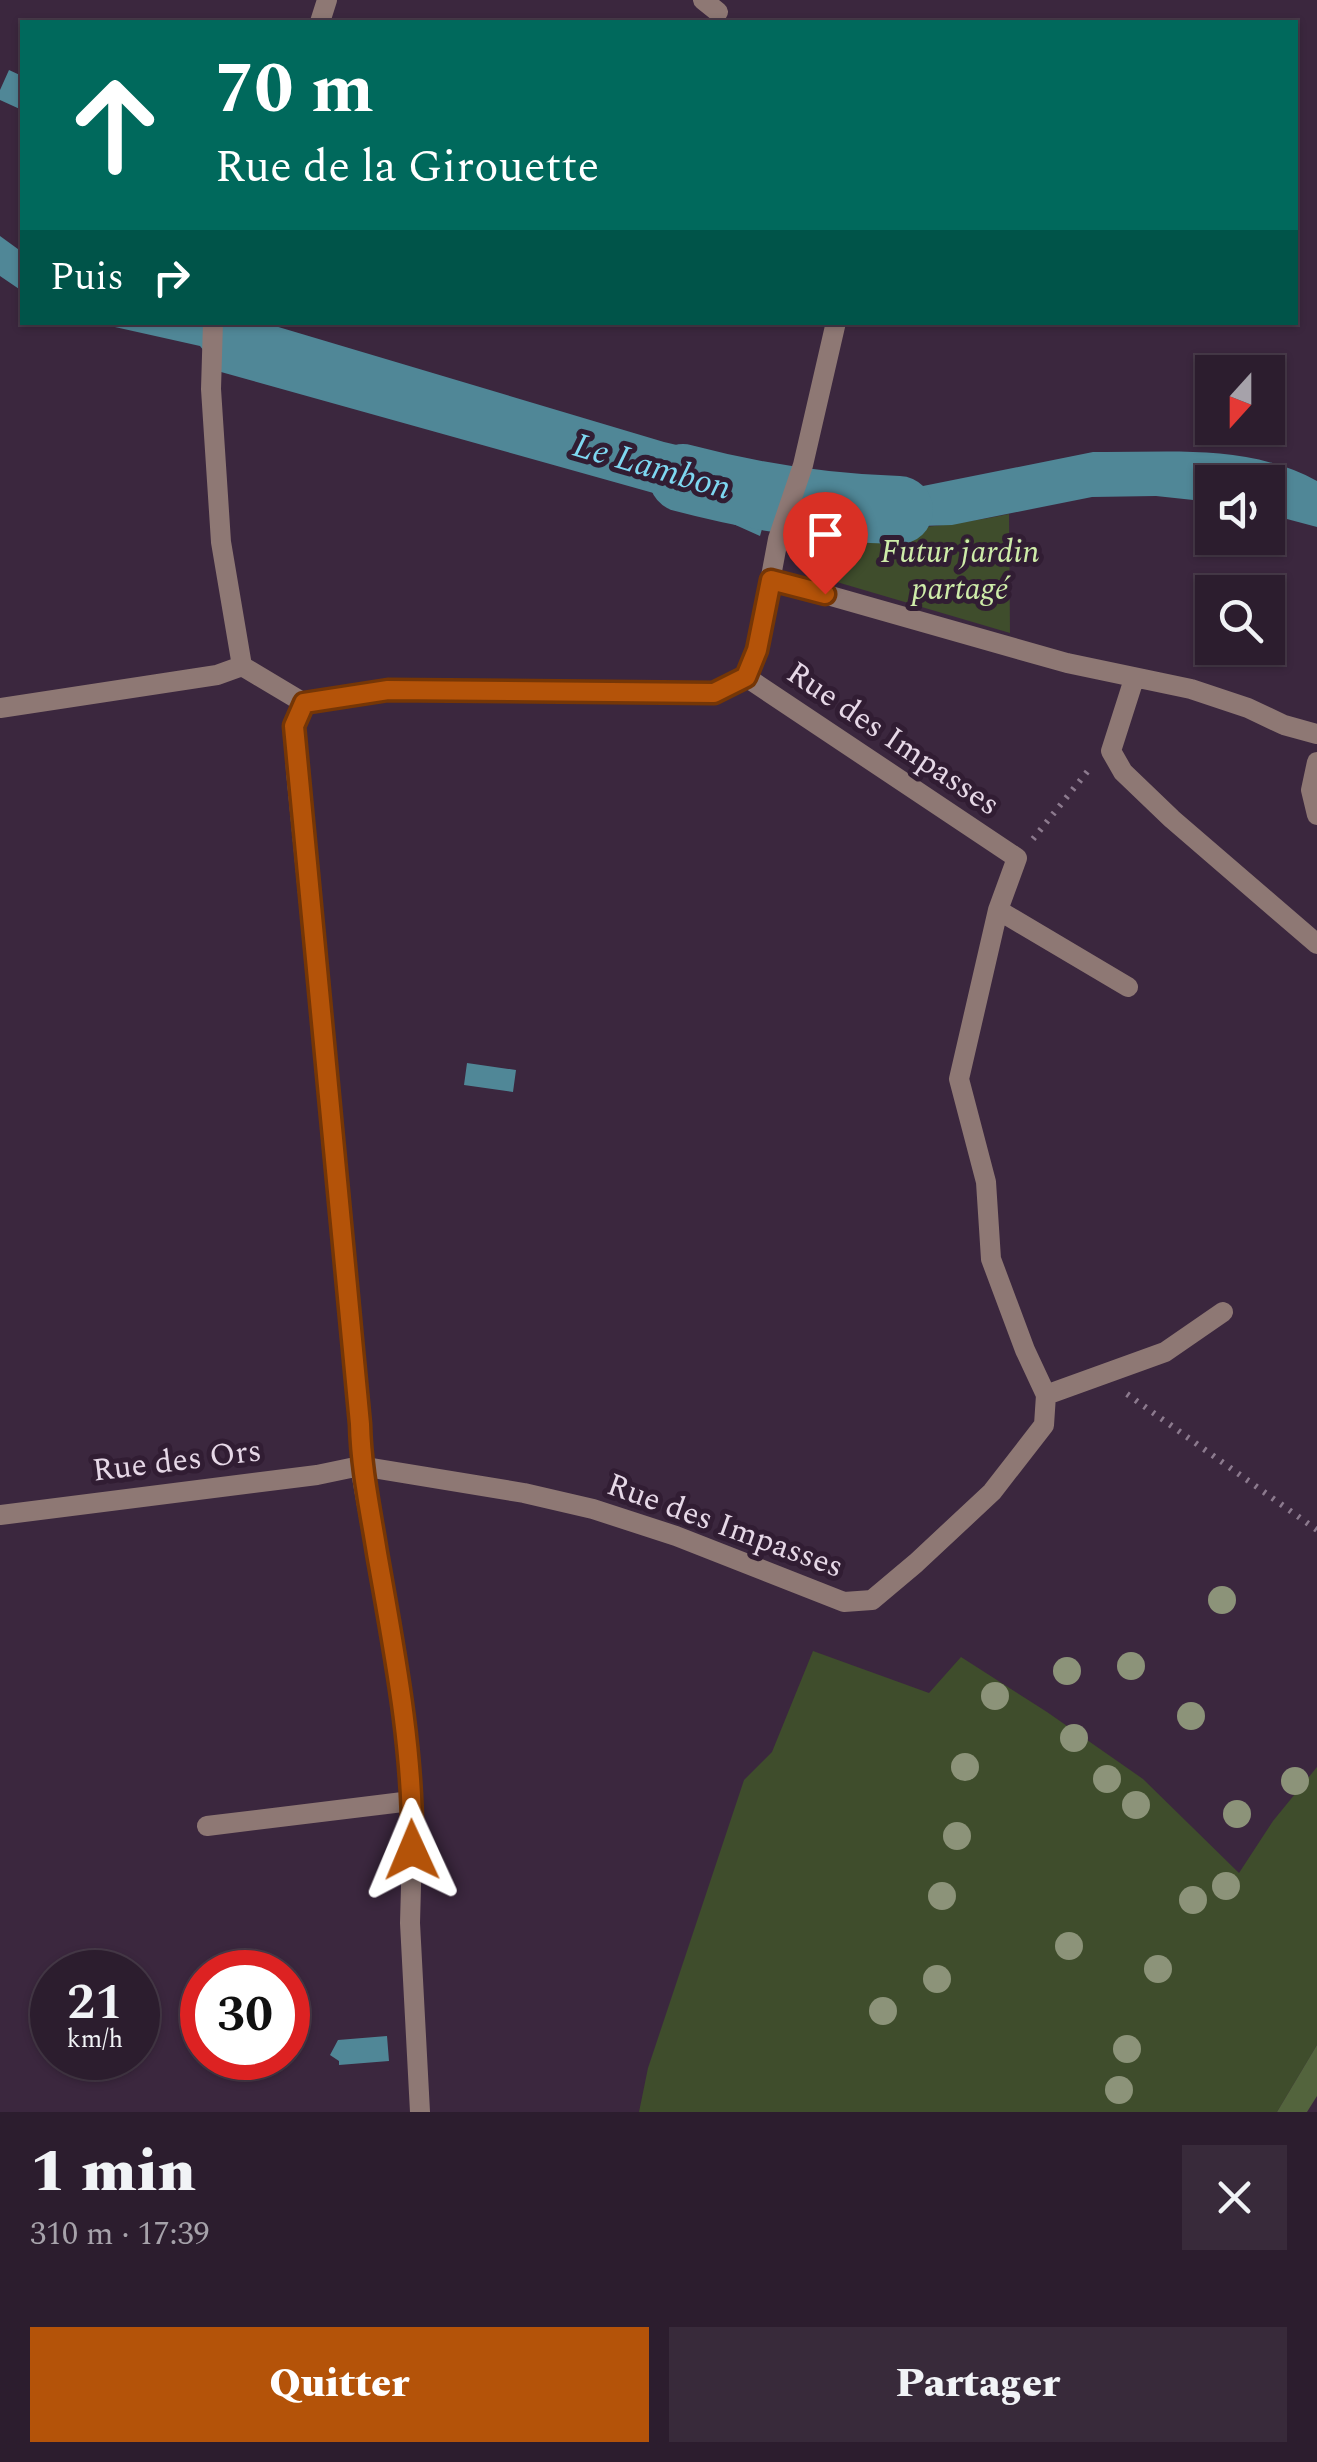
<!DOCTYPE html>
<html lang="fr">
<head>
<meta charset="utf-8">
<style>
	:root { --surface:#2c1d2e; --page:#382a3a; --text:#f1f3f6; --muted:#a6a2aa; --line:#483b4a; --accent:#b45309 }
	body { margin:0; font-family:Spectral,serif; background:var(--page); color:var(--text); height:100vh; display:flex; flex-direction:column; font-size:38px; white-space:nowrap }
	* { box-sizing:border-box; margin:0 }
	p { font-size:32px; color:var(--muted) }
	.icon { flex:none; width:55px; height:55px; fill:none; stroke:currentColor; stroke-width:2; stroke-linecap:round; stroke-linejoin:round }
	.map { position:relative; height:2112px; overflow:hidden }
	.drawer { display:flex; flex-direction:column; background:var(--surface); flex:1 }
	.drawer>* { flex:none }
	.banner { position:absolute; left:20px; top:20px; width:1278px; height:305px; border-radius:0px; box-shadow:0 2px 8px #0004,0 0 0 2px var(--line); background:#00695c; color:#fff; overflow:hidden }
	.needle { width:65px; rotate:201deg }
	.buttons { position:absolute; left:1195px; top:355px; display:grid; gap:20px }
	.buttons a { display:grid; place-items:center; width:90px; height:90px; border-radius:0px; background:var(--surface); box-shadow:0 2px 8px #0004,0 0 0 2px var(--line); font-size:50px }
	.speed { position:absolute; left:30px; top:1950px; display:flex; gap:20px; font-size:50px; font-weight:700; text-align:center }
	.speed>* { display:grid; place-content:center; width:130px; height:130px; border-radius:50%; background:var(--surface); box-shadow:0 2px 8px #0004,0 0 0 2px var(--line); line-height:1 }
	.speed small { font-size:25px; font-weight:400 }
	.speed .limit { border:15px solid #d22; background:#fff; color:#111 }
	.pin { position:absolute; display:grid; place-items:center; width:85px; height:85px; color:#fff; margin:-102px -42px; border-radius:50% 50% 50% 0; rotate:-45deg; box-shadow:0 0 10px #0007 }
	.pin .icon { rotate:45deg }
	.me { position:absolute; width:110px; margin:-55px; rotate:359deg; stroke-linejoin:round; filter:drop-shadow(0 0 8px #0008) }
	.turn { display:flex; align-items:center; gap:35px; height:210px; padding:0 30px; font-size:45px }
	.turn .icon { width:130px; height:130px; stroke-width:2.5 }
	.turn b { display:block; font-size:70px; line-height:85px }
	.then { display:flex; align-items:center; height:95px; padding:0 30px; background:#0003; gap:20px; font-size:38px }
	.round { display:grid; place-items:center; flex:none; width:105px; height:105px; border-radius:0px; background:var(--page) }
	.head { display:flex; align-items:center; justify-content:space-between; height:170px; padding:0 30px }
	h1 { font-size:60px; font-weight:800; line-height:75px }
	.action { display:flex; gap:20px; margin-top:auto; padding:20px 30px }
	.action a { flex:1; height:115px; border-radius:0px; background:var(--accent); color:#fff; font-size:40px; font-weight:800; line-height:115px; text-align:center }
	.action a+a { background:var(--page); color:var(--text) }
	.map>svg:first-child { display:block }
	.green { fill:#3f4d2c }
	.forest { fill:#53643d }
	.water { fill:#508797 }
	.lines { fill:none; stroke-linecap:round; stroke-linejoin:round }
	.river { stroke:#508797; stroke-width:68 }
	.path { stroke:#8c7a8e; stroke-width:6; stroke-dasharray:2.5 8; stroke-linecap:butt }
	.service { stroke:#8e7874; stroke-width:20 }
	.minor { stroke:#8e7874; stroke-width:20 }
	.tree { fill:#8c9379 }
	.route-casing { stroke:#753606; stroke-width:25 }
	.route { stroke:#b45309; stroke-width:18 }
	.labels { text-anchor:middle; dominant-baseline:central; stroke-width:10; stroke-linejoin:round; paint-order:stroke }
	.park-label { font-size:32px; font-style:italic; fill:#ceeca9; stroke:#311d33 }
	.street-label { font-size:32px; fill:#e6d8e7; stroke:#311d33 }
	.water-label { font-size:35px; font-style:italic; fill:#7ed7f1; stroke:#311d33 }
</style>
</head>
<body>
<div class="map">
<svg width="1317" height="2112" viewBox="0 0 1317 2112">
	<rect width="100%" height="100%" fill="#3b273e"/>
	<!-- green -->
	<path class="green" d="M1009 514 1010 633 813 575C792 558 793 545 803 522 860 539 950 526 1009 514Z
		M813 1651 929 1693 961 1657 1047 1712 1143 1779 1239 1873 1273 1821 1317 1767V2045L1277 2112H639L648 2068 744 1780 772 1752Z"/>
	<!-- forest -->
	<path class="forest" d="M1317 2045V2096L1307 2112H1277Z"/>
	<!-- water -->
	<path class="water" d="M9 70 22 76V110L0 100V90Z
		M0 236 22 252V291L0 276Z
		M97 323H265L664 442 779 469 760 536 682 501 221 372 200 346Z
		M1093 452C1169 453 1247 443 1317 481V527L1268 514V482H1212V502L1156 496 1092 497 952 525 827 529 803 522 815 478 903 490Z
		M467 1063 516 1070 513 1092 464 1085Z
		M387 2036 389 2061 339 2065V2061L330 2055 338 2040Z"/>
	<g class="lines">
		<!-- river -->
		<path class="river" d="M683 478C755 497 825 508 899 510"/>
		<!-- path -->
		<path class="path" d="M1033 839 1091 767
			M1127 1394 1317 1530"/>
		<!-- service -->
		<path class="service" d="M207 1826 411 1801"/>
		<!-- minor -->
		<path class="minor" d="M703 0 718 12
			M320 22 327 0
			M213 322 211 389 221 542 242 666
			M771 579 1067 663 1191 689 1248 708 1284 725 1317 734
			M242 666 304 703
			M1134 679 1111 751 1123 772 1172 819 1317 944
			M304 703 294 726 296 771 360 1424V1466L401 1696 413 1813 410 1923 420 2112
			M304 703 388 690 714 693 746 677 757 651 778 539 803 465 836 322
			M0 708 217 675 242 666
			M1317 762 1311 790 1317 815
			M998 910 1128 987
			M1046 1395 1165 1352 1223 1312
			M0 1515 317 1475 360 1466 524 1493 593 1509 676 1536 844 1602 872 1600 916 1563 992 1492 1044 1425 1046 1395 1025 1350 991 1259 986 1182 959 1079 998 910 1017 858 746 677"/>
	</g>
	<!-- trees -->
	<g class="tree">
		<circle cx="1222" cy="1600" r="14"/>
		<circle cx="1131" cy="1666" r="14"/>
		<circle cx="1067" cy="1671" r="14"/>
		<circle cx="995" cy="1696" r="14"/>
		<circle cx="1191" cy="1716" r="14"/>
		<circle cx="1074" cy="1738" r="14"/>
		<circle cx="965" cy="1767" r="14"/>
		<circle cx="1107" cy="1779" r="14"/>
		<circle cx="1295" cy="1781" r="14"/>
		<circle cx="1136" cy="1805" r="14"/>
		<circle cx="1237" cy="1814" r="14"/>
		<circle cx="957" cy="1836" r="14"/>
		<circle cx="1226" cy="1886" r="14"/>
		<circle cx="942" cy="1896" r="14"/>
		<circle cx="1193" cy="1900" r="14"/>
		<circle cx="1069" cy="1946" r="14"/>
		<circle cx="1158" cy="1969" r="14"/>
		<circle cx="937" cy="1979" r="14"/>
		<circle cx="883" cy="2011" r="14"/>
		<circle cx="1127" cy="2049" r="14"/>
		<circle cx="1119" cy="2090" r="14"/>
	</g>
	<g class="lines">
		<!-- route casing -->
		<g class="route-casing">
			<path id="route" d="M412 1850C414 1751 394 1650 377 1553 370 1509 361 1468 360 1424L294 726 304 703 388 690 714 693 746 677 757 650 771 580 825 594"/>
		</g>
		<!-- route -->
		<use href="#route" class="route"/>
	</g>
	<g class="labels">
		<!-- park labels -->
		<g class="park-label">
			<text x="960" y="552">Futur jardin<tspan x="960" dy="37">partagé</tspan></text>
		</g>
		<!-- street labels -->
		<g class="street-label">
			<text transform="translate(893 739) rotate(34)">Rue des Impasses</text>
			<text transform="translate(177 1461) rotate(-7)">Rue des Ors</text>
			<text transform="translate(725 1526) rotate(20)">Rue des Impasses</text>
		</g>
		<!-- water labels -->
		<g class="water-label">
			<text transform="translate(652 467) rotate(16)">Le Lambon</text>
		</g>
	</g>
</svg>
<div class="buttons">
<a><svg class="needle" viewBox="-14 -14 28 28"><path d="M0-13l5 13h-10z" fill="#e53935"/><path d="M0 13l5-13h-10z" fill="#a6a2aa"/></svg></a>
<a><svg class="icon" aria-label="sound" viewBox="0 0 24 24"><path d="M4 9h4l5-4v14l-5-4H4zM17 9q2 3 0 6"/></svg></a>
<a><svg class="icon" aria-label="search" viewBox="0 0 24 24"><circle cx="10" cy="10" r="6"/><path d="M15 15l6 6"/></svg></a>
</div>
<div class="speed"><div>21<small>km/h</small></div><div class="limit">30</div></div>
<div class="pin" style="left:825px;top:594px;background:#d93025"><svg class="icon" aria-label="arrive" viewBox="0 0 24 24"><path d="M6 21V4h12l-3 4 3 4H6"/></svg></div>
<svg class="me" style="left:412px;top:1850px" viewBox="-20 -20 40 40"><path d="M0-17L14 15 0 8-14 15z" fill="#b45309" stroke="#fff" stroke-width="4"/></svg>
<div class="banner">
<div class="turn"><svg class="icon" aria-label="ahead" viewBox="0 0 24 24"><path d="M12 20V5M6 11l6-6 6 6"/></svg><div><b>70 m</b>Rue de la Girouette</div></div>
<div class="then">Puis<svg class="icon" aria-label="right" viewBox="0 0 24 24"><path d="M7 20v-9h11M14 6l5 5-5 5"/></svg></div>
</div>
</div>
<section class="drawer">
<div class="head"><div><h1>1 min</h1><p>310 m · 17:39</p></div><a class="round"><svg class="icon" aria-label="close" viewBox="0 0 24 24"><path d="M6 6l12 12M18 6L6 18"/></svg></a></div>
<div class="action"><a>Quitter</a><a>Partager</a></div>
</section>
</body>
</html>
